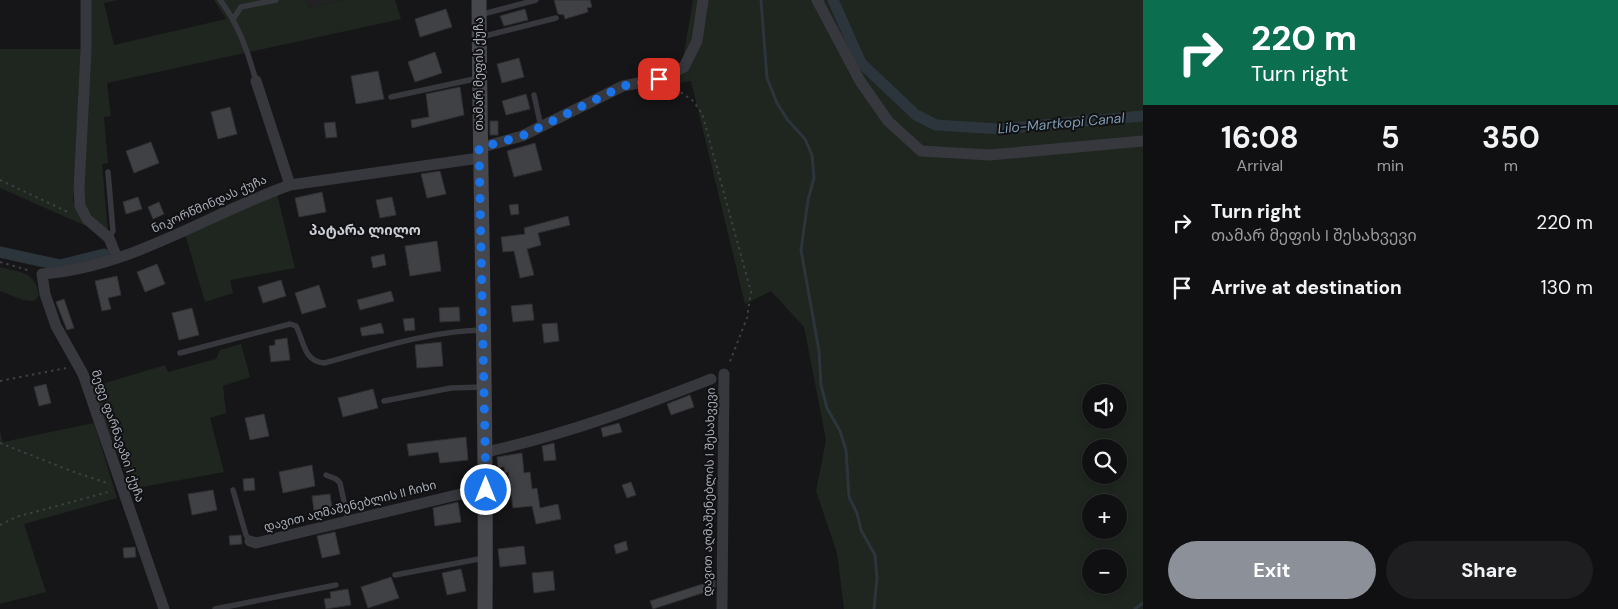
<!DOCTYPE html>
<html lang="en">
<head>
<meta charset="utf-8">
<style>
	:root { --surface:#101012; --page:#1e1e20; --text:#f1f3f6; --muted:#9c9d9f; --line:#303032; --accent:#8c9099 }
	body { margin:0; font-family:"DM Sans","Noto Sans Georgian",sans-serif; background:var(--page); color:var(--text); height:100vh; display:flex; flex-direction:column; font-size:19px; white-space:nowrap }
	* { box-sizing:border-box; margin:0 }
	p { font-size:16px; color:var(--muted) }
	.icon { flex:none; width:28px; height:28px; fill:none; stroke:currentColor; stroke-width:2; stroke-linecap:round; stroke-linejoin:round }
	.map { position:relative; flex:1; overflow:hidden }
	.details { display:flex; flex-direction:column; background:var(--surface); width:475px }
	.details>* { flex:none }
	.hud { background:#0b6e4f; color:#fff; overflow:hidden }
	.tools { position:absolute; left:1082px; top:384px; display:grid; gap:10px }
	.tools a { display:grid; place-items:center; width:45px; height:45px; border-radius:50%; background:var(--surface); box-shadow:0 2px 8px #0003,0 0 0 1px var(--line); font-size:25px }
	.pin { position:absolute; display:grid; place-items:center; width:42px; height:42px; color:#fff; margin:-21px; border-radius:10px; box-shadow:0 2px 8px #0006 }
	.me { position:absolute; width:55px; margin:-28px; rotate:0deg; stroke-linejoin:round; filter:drop-shadow(0 0 4px #0008) }
	.turn { display:flex; align-items:center; gap:18px; height:105px; padding:0 25px; font-size:22px }
	.turn .icon { width:65px; height:65px; stroke-width:2.5 }
	.turn b { display:block; font-size:35px; line-height:42px }
	.eta { display:flex; justify-content:space-evenly; align-items:center; height:85px; text-align:center }
	.eta b { font-size:30px; font-weight:700; line-height:35px }
	.cta { display:flex; gap:10px; margin-top:auto; padding:10px 25px }
	.cta a { flex:1; height:58px; border-radius:30px; background:var(--accent); color:#fff; font-size:20px; font-weight:700; line-height:58px; text-align:center }
	.cta a+a { background:var(--page); color:var(--text) }
	ul { padding:0; list-style:none }
	li { display:flex; align-items:center; gap:15px; height:65px; padding:0 25px }
	li div { flex:1 }
	li b { display:block; font-size:19px }
	li em { font-style:normal }
	main { display:flex; flex:1; min-height:0 }
	.map>svg:first-child { display:block }
	.built { fill:#222225 }
	.green { fill:#1e261f; fill-rule:evenodd }
	.lines { fill:none; stroke-linecap:round; stroke-linejoin:round }
	.stream { stroke:#2c353c; stroke-width:3 }
	.canal { stroke:#2c353c; stroke-width:11 }
	.building { fill:#404145; stroke:#303034 }
	.path { stroke:#3d3f44; stroke-width:2; stroke-dasharray:2.5 4; stroke-linecap:butt }
	.lane { stroke:#37383d; stroke-width:5.5 }
	.street { stroke:#37383d; stroke-width:11 }
	.secondary { stroke:#45474d; stroke-width:15 }
	.route { stroke:#1a73e8; stroke-width:9; stroke-dasharray:0 16.2 }
	.labels { text-anchor:middle; dominant-baseline:central; stroke-width:4; stroke-linejoin:round; paint-order:stroke }
	.street-label { font-size:12px; fill:#a8adb8; stroke:#111113 }
	.water-label { font-size:14px; font-style:italic; fill:#7f9bb3; stroke:#111113 }
	.neighbourhood-label { font-size:14px; font-weight:bold; fill:#c9ccd4; stroke:#111113 }
</style>
</head>
<body>
<main>
<div class="map">
<svg width="1143" height="609" viewBox="0 0 1143 609">
	<rect width="100%" height="100%" fill="#161618"/>
	<!-- built -->
	<path class="built" d="M306 0H346L308 8Z"/>
	<!-- green -->
	<path class="green" d="M89 0H118L104 3 114 45 226 19 214 0H306L308 8 346 0H395L401 19 107 83 111 116 104 117 108 163 102 164 108 232 85 208 82 187Z
		M693 0H1143V609H844L837 553 816 491 826 440 804 327 771 291 745 304 691 81 679 83ZM1091 392H1119V420H1091ZM1091 448H1119V475H1091ZM1091 502H1119V530H1091ZM1091 558H1119V585H1091Z
		M0 49H81L73 201 86 226 0 188Z
		M277 194 295 268 230 280 233 293 205 302 185 234Z
		M0 247 48 258 50 262 78 258 90 252 106 251 109 256 63 270 39 267 0 258Z
		M0 267C21 273 36 271 39 296L34 301 23 300 0 291Z
		M241 344 250 377 223 386 226 413 210 418 224 472 131 489 92 387 165 365 168 372 216 359 220 350Z
		M94 423 117 498 24 524 46 592 0 604V431L3 442Z"/>
	<g class="lines">
		<!-- stream -->
		<path class="stream" d="M761 0 767 78 777 103 787 119 805 139 812 155 814 178 808 200 801 250 819 351 821 385 827 408 840 431 846 450 849 497 857 513 861 530 875 555 877 578 874 609
			M1135 609 1143 603"/>
		<!-- canal -->
		<path class="canal" d="M833 0 861 63 916 115 936 125 1000 129 1143 116
			M0 252 60 265 104 254"/>
	</g>
	<!-- building -->
	<path class="building" d="M554 0H590L592 7 587 8 588 12 565 19 564 15 558 14Z
		M446 9 452 27 420 37 415 19Z
		M525 9 528 20 504 26 500 16Z
		M435 52 442 73 415 82 408 62Z
		M519 58 524 77 502 83 497 64Z
		M378 71 384 99 356 104 351 76Z
		M460 87 464 115 412 128 411 120 429 117 426 94Z
		M526 94 530 109 506 115 502 101Z
		M230 107 237 134 218 139 211 112Z
		M490 121H498V135H490Z
		M335 122 337 137 326 138 324 123Z
		M151 142 159 163 134 173 126 151Z
		M535 143 542 170 514 177 507 151Z
		M440 171 446 194 427 198 421 174Z
		M322 192 326 212 299 217 295 198Z
		M138 197 142 209 126 214 123 202Z
		M392 197 396 215 380 218 376 200Z
		M159 202 164 214 153 219 148 207Z
		M518 204 519 214 511 215 509 205Z
		M568 216 570 225 538 233 541 245 527 249 534 275 520 278 514 251 503 252 501 237 525 234 524 228Z
		M437 241 441 271 410 276 405 246Z
		M384 254 386 265 373 268 371 257Z
		M157 264 165 284 145 292 137 272Z
		M117 276 121 295 108 298 111 309 102 311 95 281Z
		M281 280 286 296 263 303 258 287Z
		M319 285 326 307 302 314 295 293Z
		M391 291 394 301 360 310 357 300Z
		M64 299 74 328 67 330 56 302Z
		M532 304 534 320 513 322 511 306Z
		M459 307 460 321 440 322 439 308Z
		M192 308 199 335 179 340 172 313Z
		M414 318 415 330 405 331 403 319Z
		M381 323 384 333 362 336 360 328Z
		M557 323 559 341 544 343 542 324Z
		M287 338 290 360 271 362 269 346 275 345V340Z
		M441 342 443 366 417 368 415 345Z
		M46 384 51 403 39 406 34 387Z
		M373 389 378 408 343 417 338 398Z
		M690 395 694 407 671 415 667 404Z
		M264 414 269 436 250 440 245 418Z
		M619 423 622 432 603 437 601 428Z
		M466 437 468 460 440 463 438 452 409 456 407 444Z
		M554 443 556 460 544 461 542 446Z
		M522 453 524 473 530 472 532 489 537 488 540 508 558 504 561 519 536 524 532 506 513 508 508 472 505 473 504 467 498 468 497 457Z
		M312 465 315 486 283 493 279 472Z
		M254 478 255 490 244 491 243 479Z
		M631 482 636 495 627 498 622 485Z
		M213 490 217 510 192 515 188 494Z
		M330 494 332 509 314 511 312 496Z
		M458 502 461 522 435 526 433 508Z
		M335 532 340 554 322 558 317 536Z
		M241 535 242 544 230 545 229 536Z
		M626 541 628 550 616 554 614 545Z
		M524 546 526 564 500 567 498 549Z
		M135 547 136 557 124 558 123 548Z
		M461 569 466 591 447 595 442 573Z
		M553 571 555 590 534 593 532 573Z
		M391 577 399 598 368 608 361 587Z
		M715 580V589L653 609 650 601Z
		M348 589 351 605 326 609 324 599 331 598 330 592Z"/>
	<g class="lines">
		<!-- path -->
		<path class="path" d="M670 85 692 100 702 113 751 292 747 318 729 364
			M0 180 70 213
			M0 262 31 271
			M0 381 66 368
			M0 443 71 471 110 484
			M0 525 16 517 112 491"/>
		<!-- lane -->
		<path class="lane" d="M220 0C238 23 248 52 256 81
			M479 15 536 0
			M234 18 241 7 276 0
			M481 37 556 18
			M534 95 541 127
			M391 97 479 78
			M108 172 113 231 109 238
			M180 353 290 324 296 326C304 341 304 362 324 363 376 349 429 331 483 330
			M384 401 451 388 483 387
			M326 475 336 479 340 483 348 520
			M233 490 246 535 250 541
			M395 575 484 558
			M215 609 336 585"/>
		<!-- street -->
		<path class="street" d="M86 0V50L79 189 80 206 87 219 109 238 117 258
			M817 0 860 81 888 121 921 151 990 155 1143 141
			M256 81 290 185
			M479 148 522 136 623 86 659 79 684 67 697 41 703 0
			M486 452C564 435 637 408 711 379
			M250 541 256 543 469 492 486 490
			M164 609 83 374 56 326 45 294 42 274C130 268 208 214 290 185L479 158
			M722 609 724 374"/>
		<!-- secondary -->
		<path class="secondary" d="M479 0C480 203 487 406 485 609"/>
	</g>
	<g class="lines">
		<!-- route -->
		<path class="route" d="M486 490 479 148 522 136 623 86 659 79"/>
	</g>
	<g class="labels">
		<!-- street labels -->
		<g class="street-label">
			<text transform="translate(479 74) rotate(-90)">თამარ მეფის ქუჩა</text>
			<text transform="translate(209 204) rotate(-24)">ნიკორწმინდას ქუჩა</text>
			<text transform="translate(118 436) rotate(71)">მეფე ფარნავაზი I ქუჩა</text>
			<text transform="translate(709 492) rotate(-89)">დავით აღმაშენებლის I შესახვევი</text>
			<text transform="translate(350 506) rotate(-14)">დავით აღმაშენებლის II ჩიხი</text>
		</g>
		<!-- water labels -->
		<g class="water-label">
			<text transform="translate(1061 123) rotate(-5)">Lilo-Martkopi Canal</text>
		</g>
		<!-- neighbourhood labels -->
		<g class="neighbourhood-label">
			<text x="365" y="230">პატარა ლილო</text>
		</g>
	</g>
</svg>
<div class="tools">
<a><svg class="icon" aria-label="sound" viewBox="0 0 24 24"><path d="M4 9h4l5-4v14l-5-4H4zM17 9q2 3 0 6"/></svg></a>
<a><svg class="icon" aria-label="search" viewBox="0 0 24 24"><circle cx="10" cy="10" r="6"/><path d="M15 15l6 6"/></svg></a>
<a>+</a>
<a>−</a>
</div>
<div class="pin" style="left:659px;top:79px;background:#d93025"><svg class="icon" aria-label="arrive" viewBox="0 0 24 24"><path d="M6 21V4h12l-3 4 3 4H6"/></svg></div>
<svg class="me" style="left:486px;top:490px" viewBox="-20 -20 40 40"><circle r="17" fill="#1a73e8" stroke="#fff" stroke-width="3"/><path d="M0-11L8 9 0 5-8 9z" fill="#fff"/></svg>
</div>
<section class="details">
<div class="hud">
<div class="turn"><svg class="icon" aria-label="right" viewBox="0 0 24 24"><path d="M7 20v-9h11M14 6l5 5-5 5"/></svg><div><b>220 m</b>Turn right</div></div>
</div>
<div class="eta">
<div><b>16:08</b><p>Arrival</p></div>
<div><b>5</b><p>min</p></div>
<div><b>350</b><p>m</p></div>
</div>
<ul>
<li><svg class="icon" aria-label="right" viewBox="0 0 24 24"><path d="M7 20v-9h11M14 6l5 5-5 5"/></svg><div><b>Turn right</b><p>თამარ მეფის I შესახვევი</p></div><em>220 m</em></li>
<li><svg class="icon" aria-label="arrive" viewBox="0 0 24 24"><path d="M6 21V4h12l-3 4 3 4H6"/></svg><div><b>Arrive at destination</b></div><em>130 m</em></li>
</ul>
<div class="cta"><a>Exit</a><a>Share</a></div>
</section>
</main>
</body>
</html>
